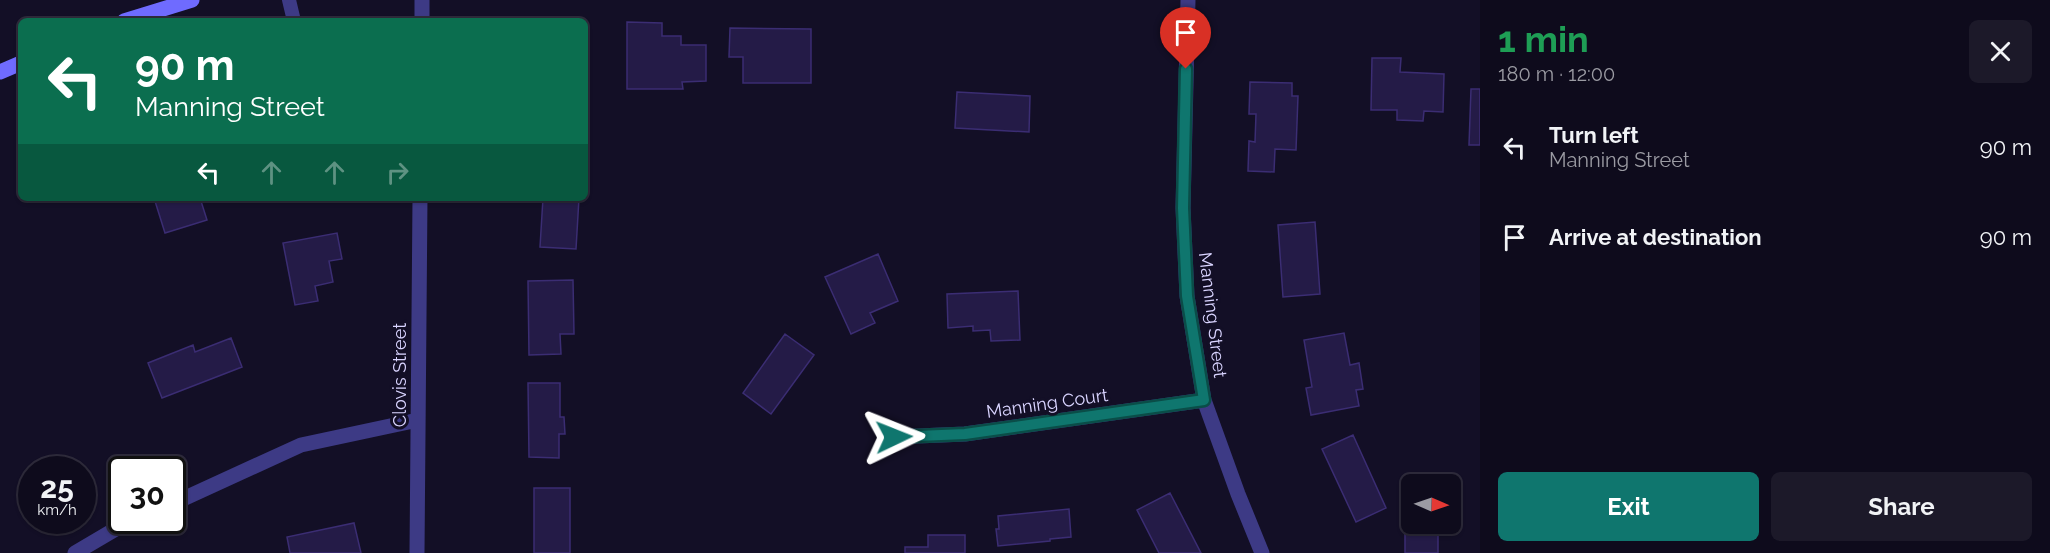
<!DOCTYPE html>
<html lang="en">
<head>
<meta charset="utf-8">
<style>
	:root { --surface:#0e0b1c; --page:#1c1929; --text:#f1f3f6; --muted:#9b9ba3; --line:#2e2b3b; --accent:#0f766e }
	body { margin:0; font-family:Raleway,sans-serif; background:var(--page); color:var(--text); height:100vh; display:flex; flex-direction:column; font-size:22px; white-space:nowrap }
	* { box-sizing:border-box; margin:0 }
	p { font-size:20px; color:var(--muted) }
	.icon { flex:none; width:33px; height:33px; fill:none; stroke:currentColor; stroke-width:2; stroke-linecap:round; stroke-linejoin:round }
	.map { position:relative; flex:1; overflow:hidden }
	.drawer { display:flex; flex-direction:column; background:var(--surface); width:570px }
	.drawer>* { flex:none }
	.banner { position:absolute; left:18px; top:18px; width:570px; height:183px; border-radius:9px; box-shadow:0 2px 4px #0004,0 0 0 2px var(--line); background:#0b6e4f; color:#fff; overflow:hidden }
	.needle { width:39px; rotate:92deg }
	.controls { position:absolute; left:1401px; top:474px; display:grid; gap:12px }
	.controls a { display:grid; place-items:center; width:60px; height:60px; border-radius:9px; background:var(--surface); box-shadow:0 2px 4px #0004,0 0 0 2px var(--line); font-size:30px }
	.speed { position:absolute; left:18px; top:456px; display:flex; gap:12px; font-size:30px; font-weight:700; text-align:center }
	.speed>* { display:grid; place-content:center; width:78px; height:78px; border-radius:50%; background:var(--surface); box-shadow:0 2px 4px #0004,0 0 0 2px var(--line); line-height:1 }
	.speed small { font-size:15px; font-weight:400 }
	.speed .limit { border:3px solid #111; border-radius:9px; background:#fff; color:#111 }
	.pin { position:absolute; display:grid; place-items:center; width:51px; height:51px; color:#fff; margin:-62px -26px; border-radius:50% 50% 50% 0; rotate:-45deg; box-shadow:0 0 6px #0007 }
	.pin .icon { rotate:45deg }
	.me { position:absolute; width:66px; margin:-33px; rotate:88deg; stroke-linejoin:round; filter:drop-shadow(0 0 4px #0008) }
	.turn { display:flex; align-items:center; gap:21px; height:126px; padding:0 18px; font-size:27px }
	.turn .icon { width:78px; height:78px; stroke-width:2.5 }
	.turn b { display:block; font-size:42px; line-height:51px }
	.lanes { display:flex; align-items:center; height:57px; padding:0 18px; background:#0003; justify-content:center; gap:30px; direction:ltr }
	.lanes .off { opacity:.35 }
	.round { display:grid; place-items:center; flex:none; width:63px; height:63px; border-radius:9px; background:var(--page) }
	.headline { display:flex; align-items:center; justify-content:space-between; height:102px; padding:0 18px }
	h1 { font-size:36px; font-weight:700; line-height:45px; color:#1e9e55 }
	.cta { display:flex; gap:12px; margin-top:auto; padding:12px 18px }
	.cta a { flex:1; height:69px; border-radius:9px; background:var(--accent); color:#fff; font-size:24px; font-weight:700; line-height:69px; text-align:center }
	.cta a+a { background:var(--page); color:var(--text) }
	ul { padding:0; list-style:none }
	li { display:flex; align-items:center; gap:18px; height:90px; padding:0 18px }
	li div { flex:1 }
	li b { display:block; font-size:22px }
	li em { font-style:normal }
	main { display:flex; flex:1; min-height:0 }
	.map>svg:first-child { display:block }
	.building { fill:#241b47; stroke:#3b2d73; stroke-width:1.5 }
	.lines { fill:none; stroke-linecap:round; stroke-linejoin:round }
	.lane { stroke:#3d3a85; stroke-width:14 }
	.street { stroke:#3d3a85; stroke-width:15 }
	.secondary { stroke:#6f6bff; stroke-width:15 }
	.route-casing { stroke:#0a4d48; stroke-width:15 }
	.route { stroke:#0f766e; stroke-width:10 }
	.labels { text-anchor:middle; dominant-baseline:central; stroke-width:6; stroke-linejoin:round; paint-order:stroke }
	.street-label { font-size:18px; fill:#d9d4ff; stroke:#130f26 }
</style>
</head>
<body>
<main>
<div class="map">
<svg width="1480" height="553" viewBox="0 0 1480 553">
	<rect width="100%" height="100%" fill="#130f26"/>
	<!-- building -->
	<path class="building" d="M627 22 662 23V36H681V45H706V81L682 82 683 89H627Z
		M730 28 811 29V83H743V57H729Z
		M1372 58H1401L1400 72 1444 74 1443 112 1424 111 1423 121 1397 120V110H1371Z
		M1250 82 1292 83V96H1298L1296 150 1275 149 1274 172 1248 171 1249 141 1255 142 1256 114H1249Z
		M1471 89H1480V145H1469Z
		M957 92 1030 96 1029 132 955 128Z
		M154 198H200L207 220 165 233Z
		M543 198H579L576 249 540 247Z
		M1315 222 1320 294 1283 297 1278 225Z
		M337 233 342 259 329 261 333 282 315 286 318 301 295 305 283 243Z
		M878 254 898 301 870 313 875 323 851 334 825 277Z
		M573 280 574 334H560L561 354 529 355 528 281Z
		M1018 291 1020 340 991 341 990 330 973 331V326L948 328 947 294Z
		M1344 333 1350 365 1359 363 1363 389 1356 390 1359 406 1311 415 1306 388 1312 387 1304 340Z
		M785 334 814 355 771 414 743 393Z
		M231 338 242 367 162 398 148 363 193 345 195 352Z
		M528 383H560V417H564L565 434H559V458L529 457Z
		M1353 435 1386 508 1356 522 1322 449Z
		M534 488H570V553H534Z
		M1170 493 1201 553H1159L1137 510Z
		M1069 509 1071 537 1050 539V541L998 546 996 529H999L998 516Z
		M354 523 361 553H290L287 537Z
		M1405 534 1438 535V553H1405Z
		M928 535H965V553H905V547H928Z"/>
	<g class="lines">
		<!-- lane -->
		<path class="lane" d="M289 0 294 21"/>
		<!-- street -->
		<path class="street" d="M1188 0 1183 208 1187 296 1204 400 1238 494 1262 553
			M422 21V0
			M894 437 965 434 1204 400
			M172 504 301 445 418 420
			M75 553 114 530 135 520
			M417 553 420 198"/>
		<!-- secondary -->
		<path class="secondary" d="M124 21 192 0
			M0 72 21 63"/>
	</g>
	<g class="lines">
		<!-- route casing -->
		<g class="route-casing">
			<path id="route" d="M894 437 965 434 1204 400 1187 296 1183 208 1186 69"/>
		</g>
		<!-- route -->
		<use href="#route" class="route"/>
	</g>
	<g class="labels">
		<!-- street labels -->
		<g class="street-label">
			<text transform="translate(1213 315) rotate(83)">Manning Street</text>
			<text transform="translate(399 375) rotate(-90)">Clovis Street</text>
			<text transform="translate(1047 403) rotate(-8)">Manning Court</text>
		</g>
	</g>
</svg>
<div class="controls">
<a><svg class="needle" viewBox="-14 -14 28 28"><path d="M0-13l5 13h-10z" fill="#e53935"/><path d="M0 13l5-13h-10z" fill="#9b9ba3"/></svg></a>
</div>
<div class="speed"><div>25<small>km/h</small></div><div class="limit">30</div></div>
<div class="pin" style="left:1186px;top:69px;background:#d93025"><svg class="icon" aria-label="arrive" viewBox="0 0 24 24"><path d="M6 21V4h12l-3 4 3 4H6"/></svg></div>
<svg class="me" style="left:894px;top:437px" viewBox="-20 -20 40 40"><path d="M0-17L14 15 0 8-14 15z" fill="#0f766e" stroke="#fff" stroke-width="4"/></svg>
<div class="banner">
<div class="turn"><svg class="icon" aria-label="left" viewBox="0 0 24 24"><path d="M17 20v-9H6M10 6l-5 5 5 5"/></svg><div><b>90 m</b>Manning Street</div></div>
<div class="lanes"><svg class="icon" aria-label="left" viewBox="0 0 24 24"><path d="M17 20v-9H6M10 6l-5 5 5 5"/></svg><svg class="icon off" aria-label="ahead" viewBox="0 0 24 24"><path d="M12 20V5M6 11l6-6 6 6"/></svg><svg class="icon off" aria-label="ahead" viewBox="0 0 24 24"><path d="M12 20V5M6 11l6-6 6 6"/></svg><svg class="icon off" aria-label="right" viewBox="0 0 24 24"><path d="M7 20v-9h11M14 6l5 5-5 5"/></svg></div>
</div>
</div>
<section class="drawer">
<div class="headline"><div><h1>1 min</h1><p>180 m · 12:00</p></div><a class="round"><svg class="icon" aria-label="close" viewBox="0 0 24 24"><path d="M6 6l12 12M18 6L6 18"/></svg></a></div>
<ul>
<li><svg class="icon" aria-label="left" viewBox="0 0 24 24"><path d="M17 20v-9H6M10 6l-5 5 5 5"/></svg><div><b>Turn left</b><p>Manning Street</p></div><em>90 m</em></li>
<li><svg class="icon" aria-label="arrive" viewBox="0 0 24 24"><path d="M6 21V4h12l-3 4 3 4H6"/></svg><div><b>Arrive at destination</b></div><em>90 m</em></li>
</ul>
<div class="cta"><a>Exit</a><a>Share</a></div>
</section>
</main>
</body>
</html>
